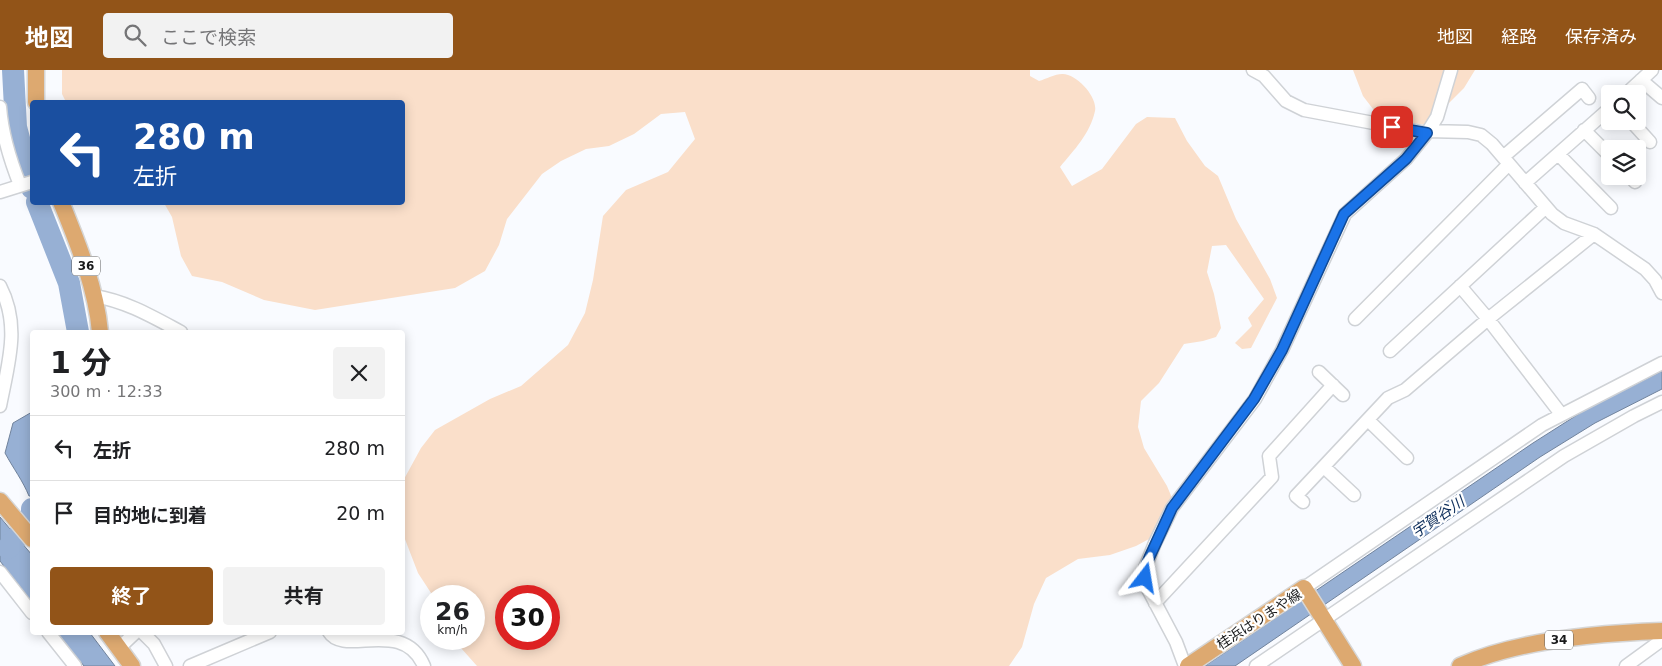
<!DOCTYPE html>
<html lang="ja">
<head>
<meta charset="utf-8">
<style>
	:root { --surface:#fff; --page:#f2f2f2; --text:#202124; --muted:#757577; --line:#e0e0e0; --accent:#925418 }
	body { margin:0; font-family:"DejaVu Sans","Noto Sans JP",sans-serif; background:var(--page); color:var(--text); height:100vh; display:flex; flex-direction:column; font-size:19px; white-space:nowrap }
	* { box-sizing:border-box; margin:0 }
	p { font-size:16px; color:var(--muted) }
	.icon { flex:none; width:28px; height:28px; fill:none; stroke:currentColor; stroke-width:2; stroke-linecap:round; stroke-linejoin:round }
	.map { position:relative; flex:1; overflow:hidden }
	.side { position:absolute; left:30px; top:260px; width:375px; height:305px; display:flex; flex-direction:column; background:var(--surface); border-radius:5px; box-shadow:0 2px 12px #0003 }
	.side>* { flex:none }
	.guide { position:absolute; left:30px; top:30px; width:375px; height:105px; border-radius:5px; box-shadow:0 2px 12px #0003; background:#1a4fa0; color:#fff; overflow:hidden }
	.buttons { position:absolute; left:1601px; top:15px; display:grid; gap:10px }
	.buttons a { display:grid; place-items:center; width:45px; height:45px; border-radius:5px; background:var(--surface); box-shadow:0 2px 12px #0003; font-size:25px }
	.speed { position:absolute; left:420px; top:515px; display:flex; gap:10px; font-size:25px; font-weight:700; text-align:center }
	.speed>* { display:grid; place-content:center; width:65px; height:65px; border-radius:50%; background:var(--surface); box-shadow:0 2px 12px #0003; line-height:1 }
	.speed small { font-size:12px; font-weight:400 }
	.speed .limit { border:8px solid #d22; background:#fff; color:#111 }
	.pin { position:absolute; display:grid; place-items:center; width:42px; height:42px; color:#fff; margin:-21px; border-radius:10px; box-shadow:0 2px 8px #0006 }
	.me { position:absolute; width:55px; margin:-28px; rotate:14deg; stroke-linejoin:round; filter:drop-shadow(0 0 4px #0008) }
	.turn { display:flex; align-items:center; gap:18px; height:105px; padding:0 20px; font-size:22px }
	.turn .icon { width:65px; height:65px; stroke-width:2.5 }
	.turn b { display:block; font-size:35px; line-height:42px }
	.round { display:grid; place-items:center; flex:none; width:52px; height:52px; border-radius:5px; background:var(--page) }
	.overview { display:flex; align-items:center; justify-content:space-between; height:85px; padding:0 20px }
	h1 { font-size:30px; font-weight:700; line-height:38px }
	.button { display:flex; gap:10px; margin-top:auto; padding:10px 20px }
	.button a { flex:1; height:58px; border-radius:5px; background:var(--accent); color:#fff; font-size:20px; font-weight:700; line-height:58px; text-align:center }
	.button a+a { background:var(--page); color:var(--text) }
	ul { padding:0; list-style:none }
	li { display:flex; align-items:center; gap:15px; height:65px; padding:0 20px; border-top:1px solid var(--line) }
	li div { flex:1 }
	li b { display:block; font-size:19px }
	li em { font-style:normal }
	header { display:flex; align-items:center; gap:30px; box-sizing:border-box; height:70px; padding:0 25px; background:var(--accent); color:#fff }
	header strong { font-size:24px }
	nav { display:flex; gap:28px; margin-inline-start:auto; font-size:18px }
	.search { width:350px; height:45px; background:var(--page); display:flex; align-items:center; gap:12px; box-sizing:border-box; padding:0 18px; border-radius:5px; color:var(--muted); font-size:19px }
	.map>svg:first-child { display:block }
	.green { fill:#fadfca; fill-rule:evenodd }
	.water { fill:#97b0d4; stroke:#71839c }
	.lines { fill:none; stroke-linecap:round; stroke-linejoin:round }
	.river { stroke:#97b0d4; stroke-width:22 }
	.minor-casing { stroke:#cfd2d6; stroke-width:15 }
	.major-casing { stroke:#d6d6d6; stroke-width:19 }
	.minor { stroke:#fff; stroke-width:12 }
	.major { stroke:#dda970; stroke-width:16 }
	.route-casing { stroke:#114b97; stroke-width:12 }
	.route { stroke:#1a73e8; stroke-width:9 }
	.labels { text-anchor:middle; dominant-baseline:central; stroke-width:4.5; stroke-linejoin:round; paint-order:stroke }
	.shield { fill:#fff; stroke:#5e5f5f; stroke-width:1 }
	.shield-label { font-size:12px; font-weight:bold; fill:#191a1b }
	.street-label { font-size:14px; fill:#191a1b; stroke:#fff }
	.water-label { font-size:15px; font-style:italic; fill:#0d2e5b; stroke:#fff }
</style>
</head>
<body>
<header>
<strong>地図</strong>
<div class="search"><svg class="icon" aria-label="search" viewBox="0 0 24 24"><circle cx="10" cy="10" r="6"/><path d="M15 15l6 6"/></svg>ここで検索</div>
<nav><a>地図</a><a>経路</a><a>保存済み</a></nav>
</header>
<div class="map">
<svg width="1662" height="596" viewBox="0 0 1662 596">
	<rect width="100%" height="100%" fill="#f9fbff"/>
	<!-- green -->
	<path class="green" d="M62 0H1030V6L1039 11C1046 9 1055 4 1062 4 1076 3 1098 27 1095 41 1090 64 1074 80 1060 97L1072 116 1102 99 1136 54 1147 47 1175 48 1187 71 1205 96 1218 106 1236 149 1270 209 1277 228 1251 278 1242 279 1235 273 1252 256 1248 248 1264 229 1226 175 1212 176 1207 202 1214 224 1221 258 1216 267 1203 271 1184 274 1159 313 1141 331 1138 357 1144 378 1167 416 1177 440 1164 461 1136 476 1110 485 1078 489 1046 508 1034 534 1022 577 1009 596H477L453 569H474V526H433L418 503 403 464V411L421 378 435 360 490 329 521 316 568 275 585 243 593 210 603 146 626 120 668 102 695 69 685 42 661 44 634 64 609 76 586 79 561 91 542 104 507 149 499 175 485 201 455 218 315 240 264 230 222 212 192 206 181 186 172 147 164 133 402 132V32H66L62 24ZM506 526H549V569H506Z
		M1353 0H1475L1464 18 1427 55 1405 52 1373 39 1363 26Z"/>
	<!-- water -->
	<path class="water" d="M1662 301V319L1595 353 1540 387 1235 596H1205L1533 373 1588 338Z
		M32 342V426H29C23 411 13 398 5 383L13 353Z
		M0 447 32 485V532L0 491Z
		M57 563H90L115 596H84Z"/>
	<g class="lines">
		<!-- river -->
		<path class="river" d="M13 0 16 57 32 118
			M37 132 69 213 78 262
			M8 478 32 449V439"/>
		<!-- minor casing -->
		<g class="minor-casing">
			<path id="minor" d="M1253 0 1264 6 1286 31 1304 40 1427 63
				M1641 10 1662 28
				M1626 24 1652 0
				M0 37C2 64 10 90 20 115
				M1631 51 1650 72
				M1584 60 1610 86
				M1428 61 1468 62 1481 65 1492 74 1552 144 1564 153 1594 164 1645 199 1655 210 1662 223
				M1558 84 1611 138
				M1503 87 1582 19 1589 28
				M1630 106 1635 112
				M1525 113 1610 38
				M0 122 32 112
				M0 216C21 256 8 294 0 336
				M1460 216 1488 249 1561 344
				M94 226C126 231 153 247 181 262
				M1355 249 1509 94
				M1390 281 1546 137
				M1319 302 1343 325
				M1368 350 1407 388
				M1324 397 1354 425
				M1303 432 1296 426 1388 328 1405 320 1488 249 1594 164
				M0 502 32 543
				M1304 518 1542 355 1662 293
				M1155 533 1272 407 1269 386 1333 315
				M48 562 75 596
				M142 562 154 574 166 596
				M329 562C344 587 403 547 424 596
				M119 578 136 562
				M190 596 270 562
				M1185 596 1176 572 1149 521 1145 508V498L1155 473 1172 438 1255 329 1282 280 1345 144 1406 89 1427 63 1437 47 1451 0
				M1256 596 1564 386 1634 346 1662 332
				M1626 596 1659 572 1660 561"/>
		</g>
		<!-- major casing -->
		<g class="major-casing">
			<path id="major" d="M36 32V0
				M61 132C78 174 96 217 100 262
				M0 431 32 469
				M107 562 132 596
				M1188 596 1304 518 1353 596
				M1460 596C1517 570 1600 563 1662 561"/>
		</g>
		<!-- minor -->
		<use href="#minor" class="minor"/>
		<!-- major -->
		<use href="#major" class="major"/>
	</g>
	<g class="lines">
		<!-- route casing -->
		<g class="route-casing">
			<path id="route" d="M1145 508V498L1150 486 1172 438 1254 329 1282 280 1344 144 1406 89 1427 63 1392 57"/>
		</g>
		<!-- route -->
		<use href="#route" class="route"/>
	</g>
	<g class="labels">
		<!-- shield labels -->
		<g class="shield">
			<rect x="72" y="186.5" width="28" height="19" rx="4"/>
			<rect x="1545" y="560.5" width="28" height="19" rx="4"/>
		</g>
		<g class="shield-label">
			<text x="86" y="196">36</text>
			<text x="1559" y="570">34</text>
		</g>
		<!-- street labels -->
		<g class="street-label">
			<text transform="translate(1259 549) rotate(-33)">桂浜はりまや線</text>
		</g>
		<!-- water labels -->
		<g class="water-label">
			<text transform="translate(1438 447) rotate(-34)">宇賀谷川</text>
		</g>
	</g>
</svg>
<div class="buttons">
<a><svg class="icon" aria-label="search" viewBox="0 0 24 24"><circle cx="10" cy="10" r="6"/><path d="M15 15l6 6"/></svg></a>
<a><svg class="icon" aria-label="layers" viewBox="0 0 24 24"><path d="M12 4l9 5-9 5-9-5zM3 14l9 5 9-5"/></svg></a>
</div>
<div class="speed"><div>26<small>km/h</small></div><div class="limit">30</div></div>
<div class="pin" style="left:1392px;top:57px;background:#d93025"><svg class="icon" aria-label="arrive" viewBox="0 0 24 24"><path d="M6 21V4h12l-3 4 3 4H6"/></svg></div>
<svg class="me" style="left:1145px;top:508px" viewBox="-20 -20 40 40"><path d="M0-17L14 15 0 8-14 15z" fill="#1a73e8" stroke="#fff" stroke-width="4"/></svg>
<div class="guide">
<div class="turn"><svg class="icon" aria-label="left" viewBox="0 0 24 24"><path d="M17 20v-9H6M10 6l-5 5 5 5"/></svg><div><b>280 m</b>左折</div></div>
</div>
<section class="side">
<div class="overview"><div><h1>1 分</h1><p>300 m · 12:33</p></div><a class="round"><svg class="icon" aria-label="close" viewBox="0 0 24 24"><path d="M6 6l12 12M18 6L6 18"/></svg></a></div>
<ul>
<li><svg class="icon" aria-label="left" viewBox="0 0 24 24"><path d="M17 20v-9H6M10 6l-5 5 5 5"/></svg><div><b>左折</b></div><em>280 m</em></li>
<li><svg class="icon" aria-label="arrive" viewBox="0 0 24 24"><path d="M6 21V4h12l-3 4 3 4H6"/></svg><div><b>目的地に到着</b></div><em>20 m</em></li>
</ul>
<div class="button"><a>終了</a><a>共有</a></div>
</section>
</div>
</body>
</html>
